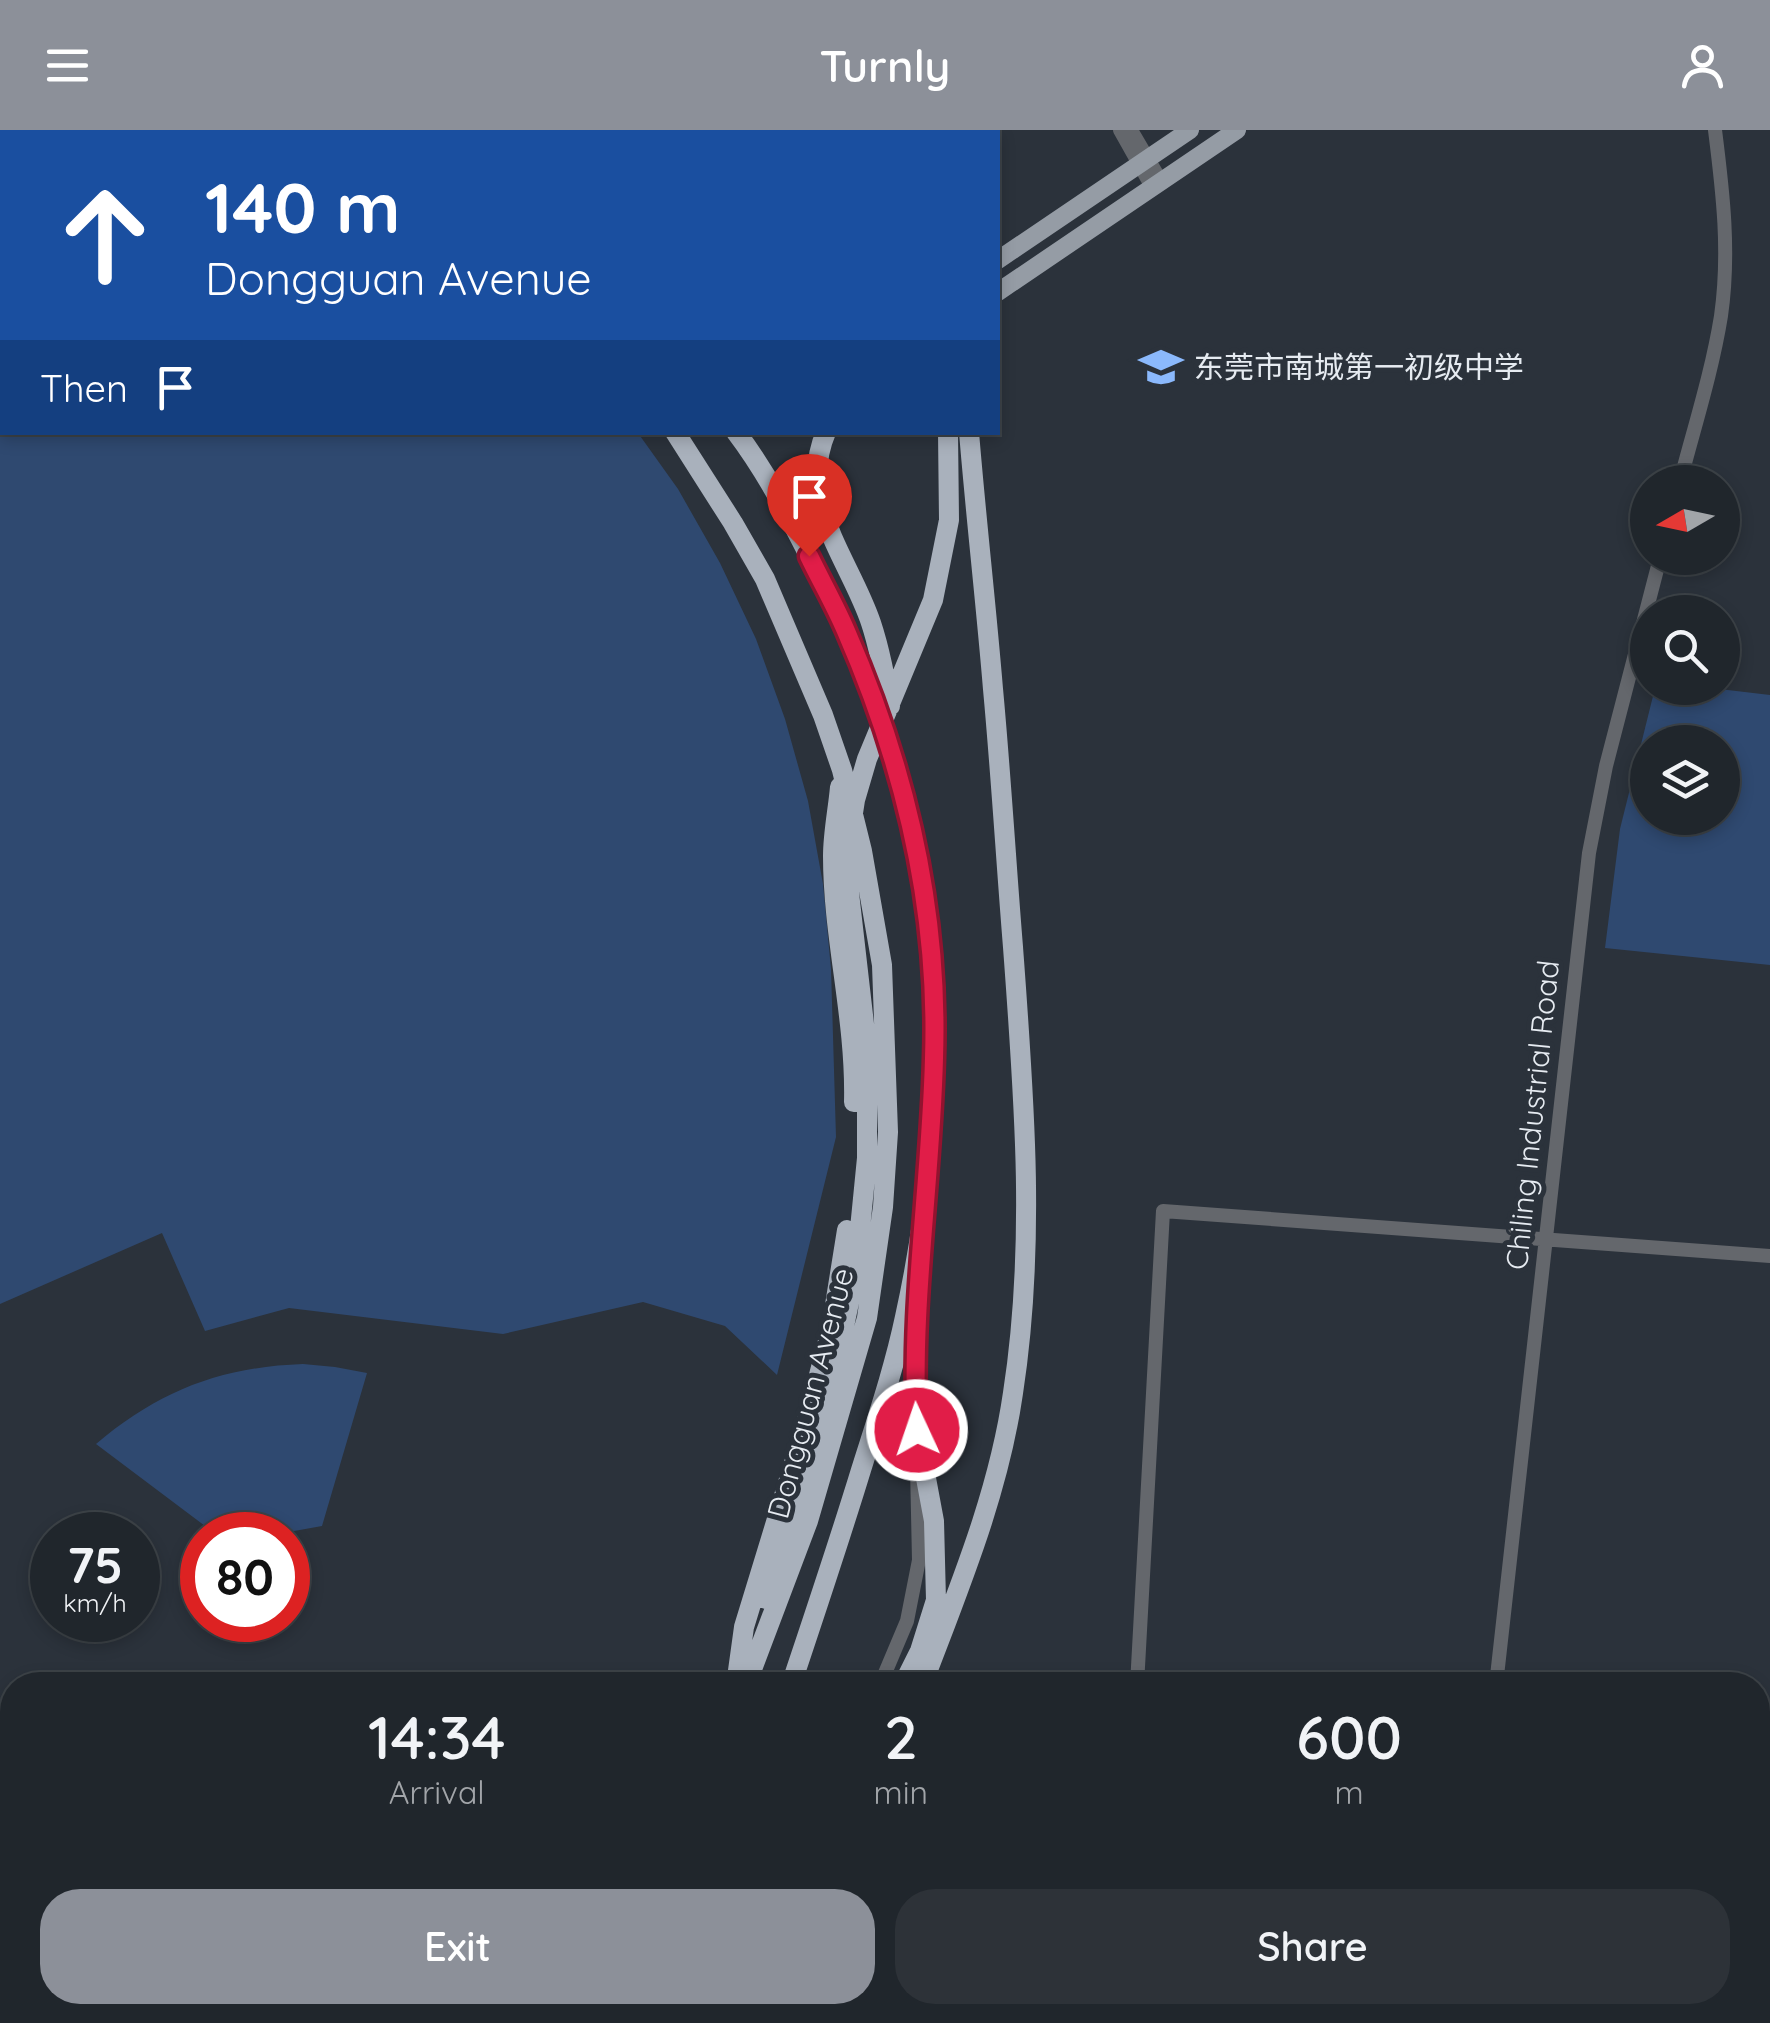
<!DOCTYPE html>
<html lang="en">
<head>
<meta charset="utf-8">
<style>
	:root { --surface:#20262c; --page:#2d3238; --text:#f1f3f6; --muted:#a2a5a9; --line:#3d4348; --accent:#8c9099 }
	body { margin:0; font-family:Quicksand,"Noto Sans SC",sans-serif; background:var(--page); color:var(--text); height:100vh; display:flex; flex-direction:column; font-size:38px; white-space:nowrap }
	* { box-sizing:border-box; margin:0 }
	p { font-size:32px; color:var(--muted) }
	.icon { flex:none; width:55px; height:55px; fill:none; stroke:currentColor; stroke-width:2; stroke-linecap:round; stroke-linejoin:round }
	.map { position:relative; flex:1; overflow:hidden }
	.drawer { position:absolute; left:0px; top:1542px; width:1770px; height:352px; display:flex; flex-direction:column; background:var(--surface); border-radius:40px 40px 0 0; box-shadow:0 5px 15px #0003,0 0 0 2px var(--line) }
	.drawer>* { flex:none }
	.hud { position:absolute; left:0px; top:0px; width:1000px; height:305px; box-shadow:0 5px 15px #0003,0 0 0 2px var(--line); background:#1a4fa0; color:#fff; overflow:hidden }
	.needle { width:65px; rotate:261deg }
	.tools { position:absolute; left:1630px; top:335px; display:grid; gap:20px }
	.tools a { display:grid; place-items:center; width:110px; height:110px; border-radius:50%; background:var(--surface); box-shadow:0 5px 15px #0003,0 0 0 2px var(--line); font-size:50px }
	.speed { position:absolute; left:30px; top:1382px; display:flex; gap:20px; font-size:50px; font-weight:700; text-align:center }
	.speed>* { display:grid; place-content:center; width:130px; height:130px; border-radius:50%; background:var(--surface); box-shadow:0 5px 15px #0003,0 0 0 2px var(--line); line-height:1 }
	.speed small { font-size:25px; font-weight:400 }
	.speed .limit { border:15px solid #d22; background:#fff; color:#111 }
	.pin { position:absolute; display:grid; place-items:center; width:85px; height:85px; color:#fff; margin:-102px -42px; border-radius:50% 50% 50% 0; rotate:-45deg; box-shadow:0 0 10px #0007 }
	.pin .icon { rotate:45deg }
	.me { position:absolute; width:110px; margin:-55px; rotate:357deg; stroke-linejoin:round; filter:drop-shadow(0 0 8px #0008) }
	.turn { display:flex; align-items:center; gap:35px; height:210px; padding:0 40px; font-size:45px }
	.turn .icon { width:130px; height:130px; stroke-width:2.5 }
	.turn b { display:block; font-size:70px; line-height:85px }
	.then { display:flex; align-items:center; height:95px; padding:0 40px; background:#0003; gap:20px; font-size:38px }
	.eta { display:flex; justify-content:space-evenly; align-items:center; height:170px; text-align:center }
	.eta b { font-size:60px; font-weight:600; line-height:70px }
	.action { display:flex; gap:20px; margin-top:auto; padding:20px 40px }
	.action a { flex:1; height:115px; border-radius:40px; background:var(--accent); color:#fff; font-size:40px; font-weight:600; line-height:115px; text-align:center }
	.action a+a { background:var(--page); color:var(--text) }
	header { display:flex; justify-content:space-between; align-items:center; height:130px; padding:0 40px; background:var(--accent); color:#fff; font-size:45px; font-weight:600 }
	.map>svg:first-child { display:block }
	.green { fill:#2f4970; fill-rule:evenodd }
	.lines { fill:none; stroke-linecap:round; stroke-linejoin:round }
	.minor { stroke:#64676c; stroke-width:14 }
	.major { stroke:#959ca5; stroke-width:18 }
	.highway { stroke:#a9b1bc; stroke-width:20 }
	.route-casing { stroke:#92132f; stroke-width:25 }
	.route { stroke:#e11d48; stroke-width:18 }
	.labels { text-anchor:middle; dominant-baseline:central; stroke-width:10; stroke-linejoin:round; paint-order:stroke }
	.poi-label { font-size:30px; fill:#e6ebf1; stroke:#2b323b; text-anchor:start }
	.street-label { font-size:30px; fill:#e6ebf1; stroke:#2b323b }
</style>
</head>
<body>
<header><svg class="icon" aria-label="menu" viewBox="0 0 24 24"><path d="M4 6h16M4 12h16M4 18h16"/></svg>Turnly<svg class="icon" aria-label="person" viewBox="0 0 24 24"><circle cx="12" cy="8" r="4"/><path d="M4 21q1-7 8-7t8 7"/></svg></header>
<div class="map">
<svg width="1770" height="1893" viewBox="0 0 1770 1893">
	<rect width="100%" height="100%" fill="#2b323b"/>
	<!-- green -->
	<path class="green" d="M2 40V302L638 303 678 359 720 433 756 509 785 589 808 671 823 754 831 839 836 1007 777 1245 725 1196 643 1172 503 1204 289 1178 205 1201 162 1103 0 1174V44Z
		M1655 558H1711L1770 565V835L1605 818 1620 699ZM1722 612V688H1648V612Z
		M303 1234 335 1237 367 1243 322 1396 272 1405H217L96 1314C159 1261 220 1237 303 1234Z"/>
	<g class="lines">
		<!-- minor -->
		<path class="minor" d="M1120 0 1152 57
			M1131 0 1161 51
			M1680 352C1694 298 1712 242 1721 186 1730 123 1723 63 1715 0
			M880 1555 907 1491 919 1430 917 1337
			M1137 1555 1163 1081 1770 1126
			M1496 1555 1589 723 1606 636 1660 428
			M1758 1622 1770 1623
			M743 1882 744 1893
			M756 1893 759 1882
			M1118 1893 1119 1882
			M1460 1893 1461 1882"/>
		<!-- major -->
		<path class="major" d="M998 130 1190 0
			M998 162 1237 0"/>
		<!-- highway -->
		<path class="highway" d="M317 0 321 2
			M454 0 457 2
			M486 0 489 2
			M535 0 536 2
			M928 0V2
			M945 0V2
			M675 302 733 393 765 449 823 585 842 640 862 721 882 835 888 1002 883 1077 867 1188 808 1391 746 1555
			M736 302C771 348 797 402 823 453 881 571 925 702 933 835 940 952 930 1073 905 1187 894 1239 877 1289 861 1340 839 1412 815 1483 791 1555
			M826 302C796 372 850 430 871 493 880 520 885 548 890 576
			M840 657C838 680 833 703 833 726 833 808 856 889 854 972
			M835 1175 847 1100
			M766 1469 834 1244 856 1139 867 1028V920L849 763 848 715 855 670 867 629 933 470 949 390 948 302
			M736 1555 744 1497 809 1284 827 1214
			M903 1555 920 1521 936 1470 934 1391 917 1300 914 1244 917 1180
			M920 1555 926 1545C961 1453 999 1361 1013 1263 1036 1114 1024 966 1013 817 1006 731 1001 645 993 559 986 474 976 388 969 302
			M162 1893 254 1882
			M273 1893 306 1882
			M456 1893 498 1882
			M651 1893 656 1882
			M678 1893 679 1882
			M705 1893 706 1882
			M720 1893 723 1882"/>
	</g>
	<g class="lines">
		<!-- route casing -->
		<g class="route-casing">
			<path id="route" d="M809 426C821 451 835 475 846 501 905 636 939 781 934 928 931 1053 910 1176 917 1300"/>
		</g>
		<!-- route -->
		<use href="#route" class="route"/>
	</g>
	<!-- icons -->
	<defs>
		<g id="school-bare" transform="scale(3.45)"><path d="M0-5L7-2L0 1L-7-2ZM-4 1L0 2.5L4 1V4Q0 6-4 4Z" fill="#8bb9fc" stroke="#2b323b" stroke-width="2.5" paint-order="stroke"/></g>
	</defs>
	<g fill-rule="evenodd">
		<use href="#school-bare" x="1161" y="237"/>
	</g>
	<g class="labels">
		<!-- poi labels -->
		<g class="poi-label">
			<text x="1194" y="237">东莞市南城第一初级中学</text>
		</g>
		<!-- street labels -->
		<g class="street-label">
			<text transform="translate(1532 985) rotate(-84)">Chiling Industrial Road</text>
			<text transform="translate(810 1263) rotate(-75)">Dongguan Avenue</text>
		</g>
	</g>
</svg>
<div class="tools">
<a><svg class="needle" viewBox="-14 -14 28 28"><path d="M0-13l5 13h-10z" fill="#e53935"/><path d="M0 13l5-13h-10z" fill="#a2a5a9"/></svg></a>
<a><svg class="icon" aria-label="search" viewBox="0 0 24 24"><circle cx="10" cy="10" r="6"/><path d="M15 15l6 6"/></svg></a>
<a><svg class="icon" aria-label="layers" viewBox="0 0 24 24"><path d="M12 4l9 5-9 5-9-5zM3 14l9 5 9-5"/></svg></a>
</div>
<div class="speed"><div>75<small>km/h</small></div><div class="limit">80</div></div>
<div class="pin" style="left:809px;top:426px;background:#d93025"><svg class="icon" aria-label="arrive" viewBox="0 0 24 24"><path d="M6 21V4h12l-3 4 3 4H6"/></svg></div>
<svg class="me" style="left:917px;top:1300px" viewBox="-20 -20 40 40"><circle r="17" fill="#e11d48" stroke="#fff" stroke-width="3"/><path d="M0-11L8 9 0 5-8 9z" fill="#fff"/></svg>
<div class="hud">
<div class="turn"><svg class="icon" aria-label="ahead" viewBox="0 0 24 24"><path d="M12 20V5M6 11l6-6 6 6"/></svg><div><b>140 m</b>Dongguan Avenue</div></div>
<div class="then">Then<svg class="icon" aria-label="arrive" viewBox="0 0 24 24"><path d="M6 21V4h12l-3 4 3 4H6"/></svg></div>
</div>
<section class="drawer">
<div class="eta">
<div><b>14:34</b><p>Arrival</p></div>
<div><b>2</b><p>min</p></div>
<div><b>600</b><p>m</p></div>
</div>
<div class="action"><a>Exit</a><a>Share</a></div>
</section>
</div>
</body>
</html>
